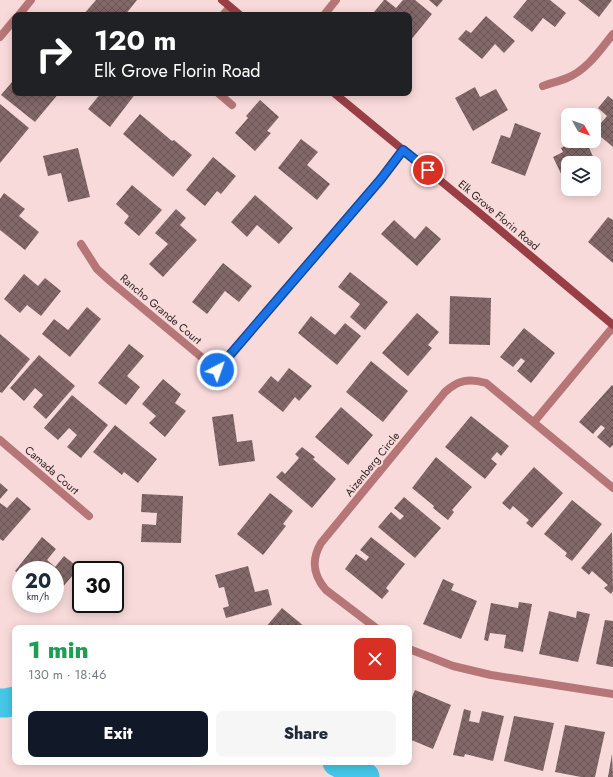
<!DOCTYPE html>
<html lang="en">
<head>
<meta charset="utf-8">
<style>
	:root { --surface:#fff; --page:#f6f6f7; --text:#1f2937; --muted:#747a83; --accent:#111827 }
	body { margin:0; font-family:Jost,sans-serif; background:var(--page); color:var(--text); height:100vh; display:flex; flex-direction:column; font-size:15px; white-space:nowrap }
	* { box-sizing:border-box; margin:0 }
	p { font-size:13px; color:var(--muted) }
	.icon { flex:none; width:22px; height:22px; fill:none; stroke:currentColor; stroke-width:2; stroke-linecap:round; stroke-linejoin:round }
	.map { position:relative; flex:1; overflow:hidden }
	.drawer { position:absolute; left:12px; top:625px; width:400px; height:140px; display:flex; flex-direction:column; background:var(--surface); border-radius:8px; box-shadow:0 2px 10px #0003 }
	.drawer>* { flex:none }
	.top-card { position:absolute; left:12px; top:12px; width:400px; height:84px; border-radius:8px; box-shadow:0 2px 10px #0003; background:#202124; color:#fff; overflow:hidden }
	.needle { width:26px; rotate:130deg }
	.controls { position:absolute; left:561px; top:108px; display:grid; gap:8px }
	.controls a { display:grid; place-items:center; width:40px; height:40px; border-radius:8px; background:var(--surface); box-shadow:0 2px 10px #0003; font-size:20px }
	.speed { position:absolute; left:12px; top:561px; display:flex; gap:8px; font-size:20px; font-weight:700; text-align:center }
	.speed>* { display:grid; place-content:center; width:52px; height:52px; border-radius:50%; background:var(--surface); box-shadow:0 2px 10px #0003; line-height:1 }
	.speed small { font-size:10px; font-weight:400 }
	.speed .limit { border:2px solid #111; border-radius:6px; background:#fff; color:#111 }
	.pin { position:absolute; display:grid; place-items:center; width:34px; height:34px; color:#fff; margin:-17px; border:2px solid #fff; border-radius:50%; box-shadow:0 1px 4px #0007 }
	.me { position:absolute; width:44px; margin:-22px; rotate:41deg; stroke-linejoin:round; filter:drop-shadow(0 0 3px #0008) }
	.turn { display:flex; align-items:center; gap:14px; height:84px; padding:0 16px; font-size:18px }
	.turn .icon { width:52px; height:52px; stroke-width:2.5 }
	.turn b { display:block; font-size:28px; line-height:34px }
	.round { display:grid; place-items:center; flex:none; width:42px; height:42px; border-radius:8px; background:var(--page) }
	.head { display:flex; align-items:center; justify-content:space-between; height:68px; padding:0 16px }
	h1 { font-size:24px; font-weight:800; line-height:30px; color:#1e9e55 }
	.button { display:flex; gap:8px; margin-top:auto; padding:8px 16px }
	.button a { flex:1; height:46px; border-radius:8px; background:var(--accent); color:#fff; font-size:16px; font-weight:800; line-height:46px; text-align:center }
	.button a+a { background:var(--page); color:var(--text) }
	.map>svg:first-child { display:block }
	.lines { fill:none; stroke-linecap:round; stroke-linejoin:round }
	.river { stroke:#45c7ea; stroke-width:29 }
	.building { fill:url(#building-cross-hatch) }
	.service { stroke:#b67678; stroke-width:8 }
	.minor { stroke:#b67678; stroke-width:8 }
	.tertiary { stroke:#b67678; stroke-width:8 }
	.secondary { stroke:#9a3e46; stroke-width:8 }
	.route-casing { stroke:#114b97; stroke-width:10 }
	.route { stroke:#1a73e8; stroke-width:7 }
	.labels { text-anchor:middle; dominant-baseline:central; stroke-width:4; stroke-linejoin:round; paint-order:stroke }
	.street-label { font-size:11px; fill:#291e1e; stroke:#f9dada }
</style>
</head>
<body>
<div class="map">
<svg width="613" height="777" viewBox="0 0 613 777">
	<defs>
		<pattern id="building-cross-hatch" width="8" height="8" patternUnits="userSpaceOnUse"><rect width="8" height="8" fill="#836869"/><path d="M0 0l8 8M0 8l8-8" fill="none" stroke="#6b5556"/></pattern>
	</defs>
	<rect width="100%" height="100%" fill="#f9dada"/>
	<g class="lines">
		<!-- river -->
		<path class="river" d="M0 703H6L15 701
			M337 762 365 777"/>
	</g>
	<!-- building -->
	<path class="building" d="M96 0H137L125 15H83Z
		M384 0H386L396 8 403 0H415L432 14 410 41 409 40V15H377L374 12Z
		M429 0H443L437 7Z
		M527 0H550L566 13 555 27 543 18 532 32 513 17Z
		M578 0H612L599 17Z
		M486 16 515 41 504 53 495 44 482 59 458 39 466 30 471 33Z
		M12 82 15 85V93H59L35 122 1 95Z
		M475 87 480 97 496 89 508 110 473 131 455 98Z
		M101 93H136L110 127 88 109Z
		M608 96 613 100V147L594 131 607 116 598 108Z
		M260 100 279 117 267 131 271 133 255 151 235 133 248 118 246 116Z
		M0 104 29 128 0 163Z
		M140 114 172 141 174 140 192 155 173 177 123 134Z
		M515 123 541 133 525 176 491 163 501 135 510 138Z
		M568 131V141H586L595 161 592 163H568V180L565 182 553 157 563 152 561 148 569 144 563 133Z
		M301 139 318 152 307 165 330 184 317 200 278 168Z
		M78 148 90 197 68 202 61 173 48 176 43 156Z
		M213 157 236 176 221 194 217 191 205 206 186 190Z
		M132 185 162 210 139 236 124 223 129 216 116 204Z
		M4 193 25 209 19 216 39 232 25 250 0 230V199Z
		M255 195 293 228 279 244 257 225 247 237 231 222Z
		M176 209 186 218 180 225 197 240 163 277 149 264 168 244 155 233Z
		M608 217 613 220V263L588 242Z
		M394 220 415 239 426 226 441 239 417 266 381 234Z
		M223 263 252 286 239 302 225 291 207 314 192 302Z
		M350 272 388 302 365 330 350 317 360 304 338 287Z
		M24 274 38 286 45 278 61 291 41 316 27 305 20 313 4 299Z
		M450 296 491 298 490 345 449 344Z
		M87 307 101 319 70 357 42 334 54 319 68 330Z
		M417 313 439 332 428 345 432 348 408 376 382 353Z
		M311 316 335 335 345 323 361 336 337 365 298 333Z
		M524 328 555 353 531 383 517 371 525 361 521 358 513 367 500 357Z
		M0 334 30 359 2 393 0 392Z
		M129 344 144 356 127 376 140 387 126 405 98 383Z
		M39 355 75 386 46 419 33 407 43 395 35 388 24 401 10 388Z
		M371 361 408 391 383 422 346 392Z
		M289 368 312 386 299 401 295 397 283 412 258 392 271 376 278 382Z
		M163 379 181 394 175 403 186 411 165 437 149 423 156 416 142 404Z
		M612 385 613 386V445L610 448 597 437 605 428 601 425 593 434 579 422Z
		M72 395 108 425 81 458 67 447 77 435 69 428 58 440 44 428Z
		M341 407 373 435 348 465 315 437Z
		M233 414 237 442 252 440 255 461 219 466 212 417Z
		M471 416 509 446 501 456 497 452 491 459 497 464 485 479 445 447Z
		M115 425 157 459 138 483 124 472 122 475 93 452Z
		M302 447 315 457 313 459 336 479 312 508 276 477 282 471 285 474 299 458 295 454Z
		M436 457 472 487 452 510 454 512 448 520 433 508 434 506 412 488Z
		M534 467 563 493 532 528 526 523 529 520 513 506 510 510 502 503Z
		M0 483 8 490 0 499Z
		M270 493 293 511 283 524 286 526 263 555 237 534Z
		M142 494 183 496 181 543 141 542 142 524 156 525 157 513 141 512Z
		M17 497 31 509 3 541 0 539V503L7 508Z
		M404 497 441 528 415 558 378 527 391 512 400 520 404 516 394 508Z
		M572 500 602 524 572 561 565 556 567 553 544 534Z
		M612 532 613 591 611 594 604 588 608 585 592 571 589 575 581 568Z
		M42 537 56 549 47 560 55 567 64 556 79 568 55 596V570H21V576L15 571Z
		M371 537 405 564 386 588 389 591 382 599 345 569 356 554 366 561 369 557 360 550Z
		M248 566 255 592 268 589 272 605 226 618 223 608 229 606 224 587 219 588 215 575Z
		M443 579 454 584 451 590 477 601 461 639 423 624Z
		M519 602 532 604 523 652 504 648 506 635 490 633 488 641 484 640 491 603 518 608Z
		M282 608 299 622 306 628H265Z
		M549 611 576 618 577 611 590 614 578 662 539 654Z
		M605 620 613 621V667L596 664Z
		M415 690 451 705 433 749 409 739V704Z
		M464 709 471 711 469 721 479 723 482 711 504 716 493 761 465 754 464 757 453 755Z
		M514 716 554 723 543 771 504 761Z
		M565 725 605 732 595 777H581L555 772Z
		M612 754 613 777H608Z"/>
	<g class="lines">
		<!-- service -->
		<path class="service" d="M223 15 230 7
			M218 93 232 105"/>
		<!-- minor -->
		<path class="minor" d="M19 15 31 0
			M0 37 15 19
			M543 86C551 83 560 81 567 78 587 70 600 50 613 34
			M81 244 97 269 110 281 217 370 381 179 403 150
			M534 422 613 327
			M0 440 89 516
			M376 628 326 590C313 575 311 560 321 543L445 392C458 380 469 378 486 383L613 488
			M409 649 453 666 491 675 613 694"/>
		<!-- tertiary -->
		<path class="tertiary" d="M324 15 336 0"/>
		<!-- secondary -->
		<path class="secondary" d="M222 0 240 15
			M334 93 476 210 613 325"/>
	</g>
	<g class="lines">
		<!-- route casing -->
		<g class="route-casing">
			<path id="route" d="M217 370 381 179 403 150 428 170"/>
		</g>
		<!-- route -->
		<use href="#route" class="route"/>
	</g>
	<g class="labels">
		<!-- street labels -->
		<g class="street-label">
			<text transform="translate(499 215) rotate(40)">Elk Grove Florin Road</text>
			<text transform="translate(161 309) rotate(40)">Rancho Grande Court</text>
			<text transform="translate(372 464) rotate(-51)">Aizenberg Circle</text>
			<text transform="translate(52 470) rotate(41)">Camada Court</text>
		</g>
	</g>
</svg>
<div class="controls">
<a><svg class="needle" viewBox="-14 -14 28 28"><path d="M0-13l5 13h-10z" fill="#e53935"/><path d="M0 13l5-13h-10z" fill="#747a83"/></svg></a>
<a><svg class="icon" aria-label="layers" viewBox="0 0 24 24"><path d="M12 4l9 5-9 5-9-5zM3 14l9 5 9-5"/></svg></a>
</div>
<div class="speed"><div>20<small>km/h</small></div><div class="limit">30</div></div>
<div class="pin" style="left:428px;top:170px;background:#d93025"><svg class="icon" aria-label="arrive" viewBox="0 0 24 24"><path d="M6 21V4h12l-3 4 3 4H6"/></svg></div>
<svg class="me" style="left:217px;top:370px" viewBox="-20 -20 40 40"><circle r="17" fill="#1a73e8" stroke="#fff" stroke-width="3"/><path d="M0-11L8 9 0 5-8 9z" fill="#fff"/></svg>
<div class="top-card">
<div class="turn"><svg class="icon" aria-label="right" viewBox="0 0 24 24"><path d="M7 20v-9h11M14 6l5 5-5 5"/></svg><div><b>120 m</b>Elk Grove Florin Road</div></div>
</div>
<section class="drawer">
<div class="head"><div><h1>1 min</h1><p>130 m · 18:46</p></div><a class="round" style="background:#d93025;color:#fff"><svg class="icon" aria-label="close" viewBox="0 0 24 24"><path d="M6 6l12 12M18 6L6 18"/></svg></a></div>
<div class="button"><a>Exit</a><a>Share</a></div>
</section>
</div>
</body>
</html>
